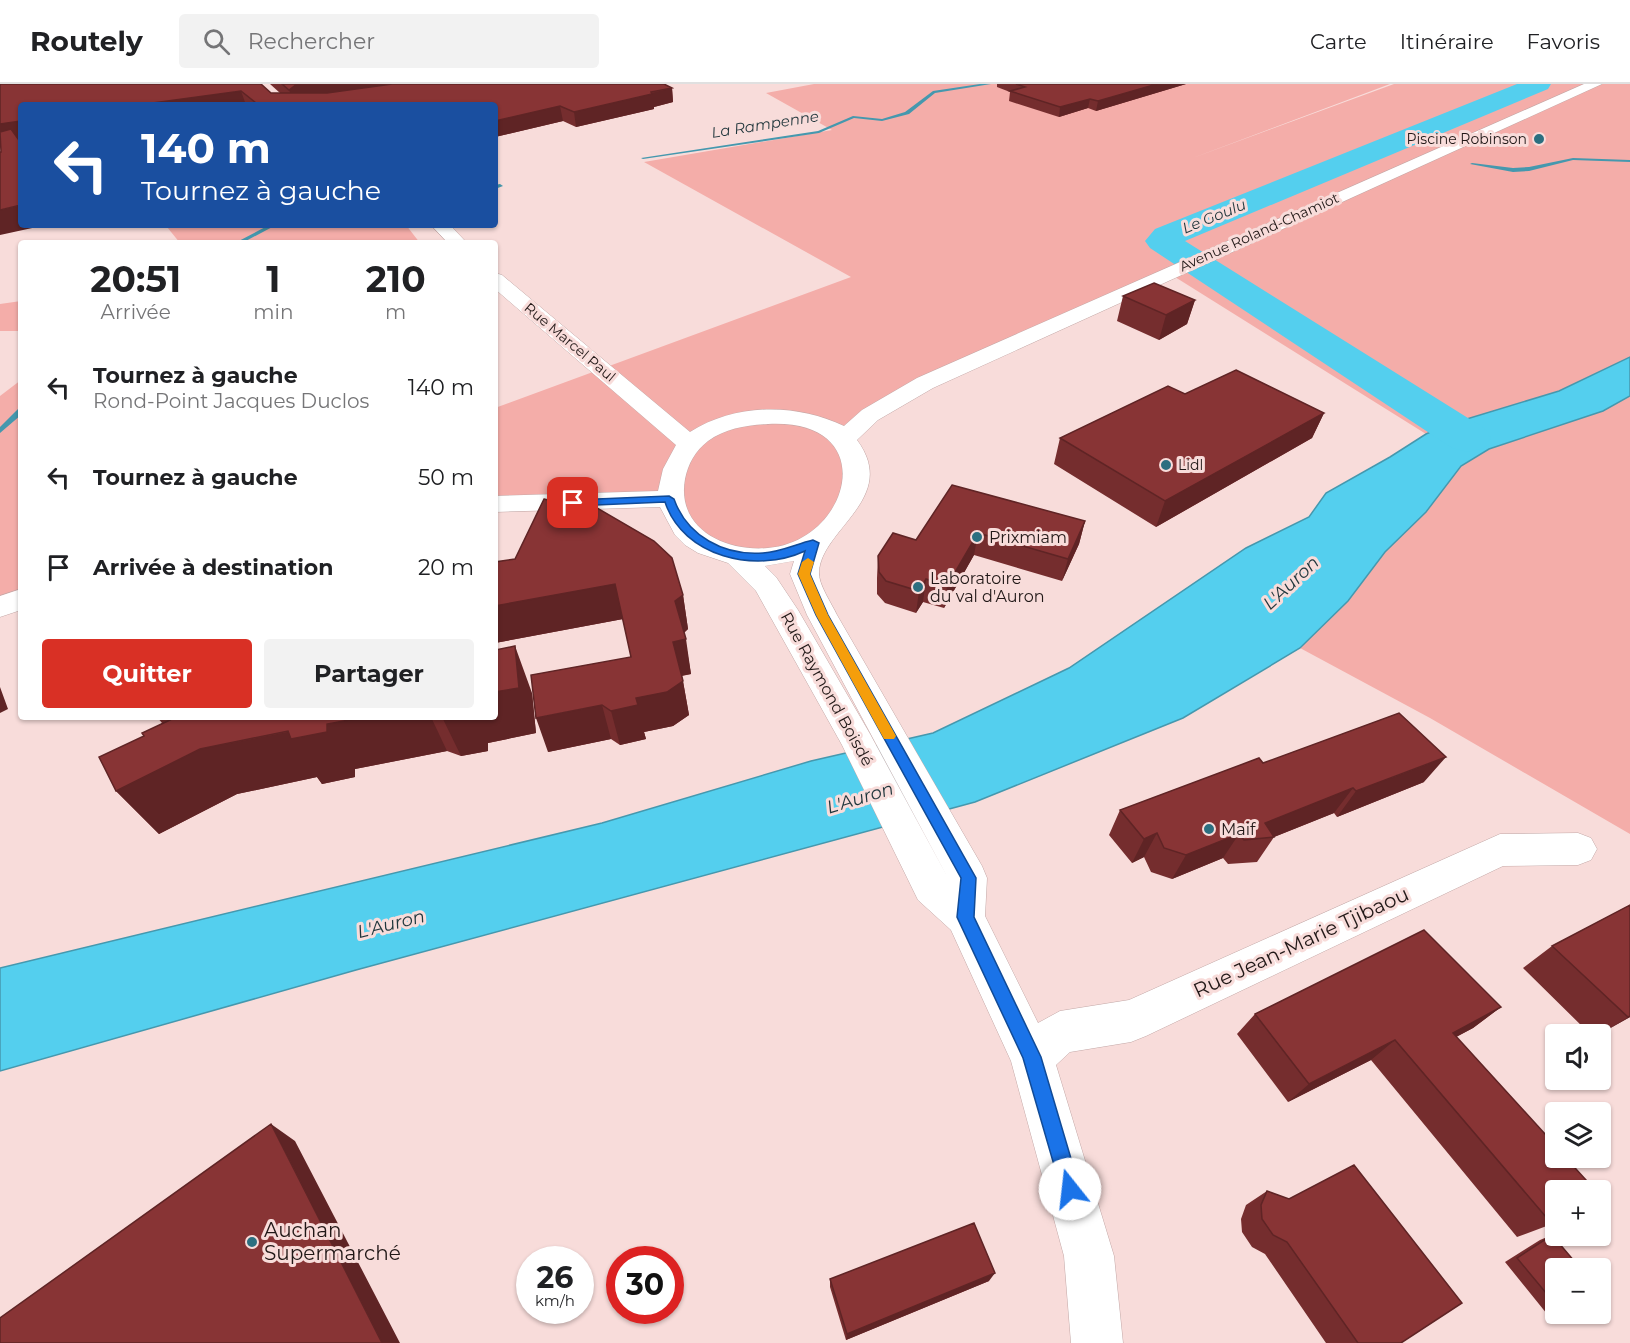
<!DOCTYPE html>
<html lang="fr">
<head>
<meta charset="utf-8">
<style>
	:root { --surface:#fff; --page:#f2f2f2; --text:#202124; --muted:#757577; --line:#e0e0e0; --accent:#d93025 }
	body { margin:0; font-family:Montserrat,sans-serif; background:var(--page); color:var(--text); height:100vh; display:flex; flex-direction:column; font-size:22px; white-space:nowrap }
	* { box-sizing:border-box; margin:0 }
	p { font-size:20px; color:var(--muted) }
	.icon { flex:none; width:33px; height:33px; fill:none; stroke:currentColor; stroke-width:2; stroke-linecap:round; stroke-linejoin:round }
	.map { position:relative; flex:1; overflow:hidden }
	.side { position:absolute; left:18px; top:156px; width:480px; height:480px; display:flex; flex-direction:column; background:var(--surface); border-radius:6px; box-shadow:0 2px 4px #0004 }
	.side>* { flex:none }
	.hud { position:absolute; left:18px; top:18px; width:480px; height:126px; border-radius:6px; box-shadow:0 2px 4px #0004; background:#1a4fa0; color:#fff; overflow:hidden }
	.fabs { position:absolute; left:1545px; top:940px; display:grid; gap:12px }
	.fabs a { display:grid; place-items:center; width:66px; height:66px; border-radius:6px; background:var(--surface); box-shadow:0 2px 4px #0004; font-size:30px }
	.speed { position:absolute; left:516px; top:1162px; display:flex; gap:12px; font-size:30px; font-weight:700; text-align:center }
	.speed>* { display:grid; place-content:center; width:78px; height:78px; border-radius:50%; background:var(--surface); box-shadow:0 2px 4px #0004; line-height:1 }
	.speed small { font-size:15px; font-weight:400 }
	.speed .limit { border:9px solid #d22; background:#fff; color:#111 }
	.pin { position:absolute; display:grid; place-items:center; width:51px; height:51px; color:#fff; margin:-26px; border-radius:12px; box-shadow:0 3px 9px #0006 }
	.me { position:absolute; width:66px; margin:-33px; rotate:344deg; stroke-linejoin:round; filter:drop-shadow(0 0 4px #0008) }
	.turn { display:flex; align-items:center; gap:21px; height:126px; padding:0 24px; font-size:27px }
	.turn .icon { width:78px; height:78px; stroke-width:2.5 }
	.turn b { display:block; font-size:42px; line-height:51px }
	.eta { display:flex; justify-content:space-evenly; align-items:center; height:102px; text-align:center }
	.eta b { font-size:36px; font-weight:700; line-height:42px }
	.primary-button { display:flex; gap:12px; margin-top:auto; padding:12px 24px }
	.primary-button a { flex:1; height:69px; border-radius:6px; background:var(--accent); color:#fff; font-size:24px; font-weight:700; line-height:69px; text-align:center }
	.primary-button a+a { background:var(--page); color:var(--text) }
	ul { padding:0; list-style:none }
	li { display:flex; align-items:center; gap:18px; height:90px; padding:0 24px }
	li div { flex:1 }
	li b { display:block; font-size:22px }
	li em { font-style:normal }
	header { display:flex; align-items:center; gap:36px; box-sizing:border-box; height:84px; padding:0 30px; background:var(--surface); border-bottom:2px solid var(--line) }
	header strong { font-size:28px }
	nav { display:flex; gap:33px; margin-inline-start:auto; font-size:21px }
	.search { width:420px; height:54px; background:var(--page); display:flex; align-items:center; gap:15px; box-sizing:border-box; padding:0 21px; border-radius:6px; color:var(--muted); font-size:22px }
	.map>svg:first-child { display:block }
	.green { fill:#f4ada9 }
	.water { fill:#54cfee; stroke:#4598ae; stroke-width:1.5 }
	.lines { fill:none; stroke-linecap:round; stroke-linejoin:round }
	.stream { fill:#4598ae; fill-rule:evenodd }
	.river { fill:#54cfee; fill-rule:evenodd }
	.minor-casing { stroke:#c3a8a7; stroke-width:1 }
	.minor { fill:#fff; fill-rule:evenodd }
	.wall { fill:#752d2e }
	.shaded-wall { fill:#5f2425 }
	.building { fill:#883435; stroke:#5f2425; stroke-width:1.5 }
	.route { fill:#1a73e8; stroke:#114b97; stroke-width:1.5 }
	.slow { fill:#f59e0b }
	.poi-dot { fill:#2c6f80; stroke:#f8dcda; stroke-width:2 }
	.labels { text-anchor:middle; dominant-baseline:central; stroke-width:6; stroke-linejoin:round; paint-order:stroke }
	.far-poi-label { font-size:14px; fill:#211817; stroke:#f8dcda; text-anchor:end }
	.far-street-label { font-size:14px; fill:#211817; stroke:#f8dcda }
	.far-water-label { font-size:15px; font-style:italic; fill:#1f353b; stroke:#f8dcda }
	.poi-label { font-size:16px; fill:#211817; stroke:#f8dcda; text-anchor:start }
	.street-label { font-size:16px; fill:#211817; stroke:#f8dcda }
	.water-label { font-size:18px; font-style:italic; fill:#1f353b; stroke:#f8dcda }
	.near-street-label { font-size:20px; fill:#211817; stroke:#f8dcda }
	.near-poi-label { font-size:20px; fill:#211817; stroke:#f8dcda; text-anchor:start }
</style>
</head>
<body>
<header>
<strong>Routely</strong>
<div class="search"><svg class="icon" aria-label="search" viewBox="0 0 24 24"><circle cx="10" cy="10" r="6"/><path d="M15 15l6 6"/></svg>Rechercher</div>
<nav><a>Carte</a><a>Itinéraire</a><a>Favoris</a></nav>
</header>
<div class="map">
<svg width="1630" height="1259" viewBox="0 0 1630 1259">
	<rect width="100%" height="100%" fill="#f8dcda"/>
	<!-- green -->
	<path class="green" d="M814 0H1390L1190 75 1394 0H1630V273L1559 307 1447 341 1426 350 1167 188 992 268 855 346 854 408 796 467 708 462 669 415 495 420V324L851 193 644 78 832 46 766 9Z
		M175 141H406L420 159H180L167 143Z
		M21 217V247H0V220Z
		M21 296V515L0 523V312Z
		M1630 312V750L1430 634 1300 564 1348 517 1385 468 1426 428 1461 382 1489 365 1603 327Z"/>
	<!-- water -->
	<path class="water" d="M1630 273V312L1603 327 1489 365 1461 382 1426 428 1385 468 1348 517 1300 564 1183 634 975 718 356 886 0 987V884L602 739 811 677 933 649 1069 584 1246 464 1309 433 1326 409 1390 373 1426 350 1447 341 1559 307Z"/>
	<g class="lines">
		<!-- stream -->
		<path class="stream" d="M980 0H991L935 9 909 30 882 37 854 34 819 49 643 75 641 74 818 47 853 32 882 35 905 28 933 7Z
			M1573 74 1630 76V78L1573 76 1529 87 1513 88 1470 80 1472 79 1513 84 1529 83Z
			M495 101 500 100 503 102 495 105Z
			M269 141H276L242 159H235Z
			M18 325H21V331L0 349V343Z"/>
		<!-- river -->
		<path class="river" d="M1517 0H1551L1548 5 1185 157 1484 344 1491 354 1484 364 1468 368 1452 364 1150 164 1145 157 1155 145Z"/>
		<!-- minor casing -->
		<g class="minor-casing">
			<path id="minor" d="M1584 0H1602L933 304 878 336 857 356C900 414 821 445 819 488 818 500 832 520 837 531L982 782 987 794 985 832 1038 939 1060 927 1129 916 1500 750 1578 749 1591 754 1597 765 1591 776 1578 781 1503 782 1146 952 1131 958 1070 968 1056 981 1114 1172 1123 1259H1071L1064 1172 1011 977 951 846 918 816 842 661 756 507 728 479 698 469 685 461 675 451 660 423 495 428V412L658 407 663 385 676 361 495 205V189L502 191 690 348C736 319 796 319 844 342L862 326 917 294ZM768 340C883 334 851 457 768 464 726 468 676 445 685 395 688 380 695 367 708 357 726 344 747 341 768 340ZM794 477 790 490 807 531 948 794 870 650 798 526 776 493 765 482Z
				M431 141H450L467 159H448Z
				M21 505V526L0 533V512Z"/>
		</g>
		<!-- minor -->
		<use href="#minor" class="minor"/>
	</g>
	<!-- wall -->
	<path class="wall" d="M0 0 271 9H280L270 0H664L672 4 673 18 654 23V25L576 43 563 37 495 53V21H21V53L17 54 1 68Z
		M997 0H1186L1096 27 1088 24 1059 33 1009 17 1010 8 997 3Z
		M1123 212 1195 216 1187 240 1159 256 1117 237Z
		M1185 310 1324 329 1312 354 1156 443 1054 380 1060 354Z
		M1085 437 1079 460 1062 497 974 471 944 524 923 518 916 529 885 519 877 510V494L878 472 916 456Z
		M495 478 683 511 688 545 684 549 691 590 682 592 689 631 673 642 644 648 646 655 620 661 611 655 548 668 631 573 623 535 495 559Z
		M532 609 536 649 488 659V667L461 672 447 667 355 685V693L322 700 317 693 237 710 159 750 116 707 144 652 162 639 157 633H495Z
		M1263 679 1424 698 1337 733 1334 729 1274 753 1257 778 1228 780 1223 774 1172 795 1151 788 1144 773 1132 779 1109 751 1120 726Z
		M1630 821V933L1598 951H1591L1523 884 1552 862Z
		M1501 923 1473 944 1456 953 1552 1140 1517 1153 1371 976 1288 1018 1237 950 1255 930Z
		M1267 1107 1401 1259H1326L1265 1170 1252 1163 1242 1148 1241 1135 1246 1121Z
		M1552 1151 1556 1185V1228L1547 1230 1505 1178 1540 1156Z
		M830 1195 989 1197 846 1256 830 1203Z"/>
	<!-- shaded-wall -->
	<path class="shaded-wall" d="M297 0H410L294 20 289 6Z
		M1157 0H1186L1096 27 1098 17Z
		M672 4 673 18 654 23V25L576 43 574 28Z
		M241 7 246 21H138Z
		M1090 15 1088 24 1059 33 1060 23Z
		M560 22 563 37 495 53V37Z
		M21 37V53L8 55 0 51V39Z
		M21 121V141H46L0 151V126Z
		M1195 216 1187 240 1159 256 1166 231Z
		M1324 329 1312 354 1156 443 1165 417Z
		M1085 437 1079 460 1062 497 1068 475Z
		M978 449 974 471 944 524 947 502Z
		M926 495 923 518 916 529 919 507Z
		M615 500 623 535 495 559V522Z
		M683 511 688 545 680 552 675 517Z
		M686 555 691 590 679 592 673 558Z
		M515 562 532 609 536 649 488 659V667L461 672 442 633H495V608Z
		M683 597 689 631 673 642 644 648 646 655 620 661 611 627 636 614Z
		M0 603 8 625 0 629Z
		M602 621 611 655 548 668 536 634Z
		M365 633H431L447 667 355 685V693L322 700 317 693 237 710 159 750 116 707 200 665Z
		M1446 673 1424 698 1337 733 1356 707Z
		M1353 704 1334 729 1274 753 1265 739Z
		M1157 749 1144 773 1132 779 1144 755Z
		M1239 750 1223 774 1172 795 1186 771Z
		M1501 923 1473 944 1426 969 1453 949Z
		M1630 932V933L1598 951Z
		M1395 956 1371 976 1288 1018 1309 1000Z
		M271 1040 295 1057 400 1259H382Z
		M995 1189 989 1197 846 1256 847 1250Z"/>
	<!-- building -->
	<path class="building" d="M0 0H261L271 9H327L392 0H664L672 4 651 8 652 10 574 28 560 22 495 37V21H257L256 19 241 7 138 21H21V37L0 40Z
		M282 0H300H297L289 6Z
		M1016 0H1157L1098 17 1090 15 1060 23 1010 7 1025 3Z
		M11 45 21 59V121L0 126V68H1L0 48Z
		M1154 199 1195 216 1166 231 1123 212Z
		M1236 286 1324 329 1165 417 1060 354 1168 302 1185 310Z
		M952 401 1085 437 1068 475 978 449 947 502 926 495 919 507 886 497 879 488 878 472 893 449 916 456Z
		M544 415 578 423 585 417 654 457 672 474 683 511 675 517 686 555 673 558 683 597 667 608 636 614 638 621 611 627 602 621 536 634 531 591 631 573 615 500 495 522V478L515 475Z
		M515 562 519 604 495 608V566Z
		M1399 629 1446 673 1356 707 1353 704 1265 739 1274 753 1244 756 1239 750 1186 771 1164 764 1157 749 1144 755 1120 726 1259 674 1263 679Z
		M166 633H365L327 640V648L291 655 288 647 200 665 116 707 99 673 144 652 142 649 170 636Z
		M1630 821V932L1628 933 1552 862Z
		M1424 846 1501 923 1453 949 1556 1062V1074H1566L1596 1107H1556V1138L1552 1140 1395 956 1309 1000 1255 930Z
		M271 1040 382 1259H0V1234Z
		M1354 1081 1462 1219 1401 1259H1358L1287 1158 1273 1151 1262 1135 1261 1121 1267 1107 1289 1115Z
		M974 1139 995 1189 847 1250 830 1195Z
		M1552 1151 1581 1185H1556V1221L1517 1174Z"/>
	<!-- route -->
	<path class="route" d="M669 412 674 415C687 452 724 472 763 469 781 468 796 460 813 456L819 459 810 490 828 531 976 794 974 833 1041 973 1080 1105 1077 1112 1070 1115 1063 1112 1023 974 957 833 961 794 816 531 798 490 805 467C756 490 683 473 665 418L573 422 568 419 573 416Z"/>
	<!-- slow -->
	<path class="slow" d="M808 474 814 478 810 490 828 531 896 652 894 655H884L816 531 798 490 802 478Z"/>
	<!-- markers -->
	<g class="poi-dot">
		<circle cx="1539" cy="55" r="6"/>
		<circle cx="1166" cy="381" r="6"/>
		<circle cx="977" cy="453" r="6"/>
		<circle cx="918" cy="503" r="6"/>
		<circle cx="1209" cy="745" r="6"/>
		<circle cx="252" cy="1158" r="6"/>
	</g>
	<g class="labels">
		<!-- far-poi labels -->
		<g class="far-poi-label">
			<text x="1527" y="55">Piscine Robinson</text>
			<text x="1178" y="381" text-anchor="start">Lidl</text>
		</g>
		<!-- far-street labels -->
		<g class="far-street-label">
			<text transform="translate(1259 148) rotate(-24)">Avenue Roland-Chamiot</text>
			<text transform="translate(570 258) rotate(40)">Rue Marcel Paul</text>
		</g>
		<!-- far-water labels -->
		<g class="far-water-label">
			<text transform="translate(765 40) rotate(-9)">La Rampenne</text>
			<text transform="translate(1214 132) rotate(-22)">Le Goulu</text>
		</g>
		<!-- poi labels -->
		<g class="poi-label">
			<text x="989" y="453">Prixmiam</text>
			<text x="930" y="494">Laboratoire<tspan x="930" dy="18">du val d'Auron</tspan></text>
			<text x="1221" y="745">Maif</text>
		</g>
		<!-- street labels -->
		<g class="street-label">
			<text transform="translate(827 605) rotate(61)">Rue Raymond Boisdé</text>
		</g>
		<!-- water labels -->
		<g class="water-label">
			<text transform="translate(1291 499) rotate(-43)">L'Auron</text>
			<text transform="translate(860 714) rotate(-17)">L'Auron</text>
			<text transform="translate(391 840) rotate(-14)">L'Auron</text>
		</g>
		<!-- near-street labels -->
		<g class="near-street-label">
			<text transform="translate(1301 858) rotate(-25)">Rue Jean-Marie Tjibaou</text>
		</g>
		<!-- near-poi labels -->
		<g class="near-poi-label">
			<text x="264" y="1146">Auchan<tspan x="264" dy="23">Supermarché</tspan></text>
		</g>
	</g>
</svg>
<div class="fabs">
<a><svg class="icon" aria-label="sound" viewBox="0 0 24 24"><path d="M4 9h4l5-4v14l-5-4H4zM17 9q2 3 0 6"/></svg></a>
<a><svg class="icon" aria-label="layers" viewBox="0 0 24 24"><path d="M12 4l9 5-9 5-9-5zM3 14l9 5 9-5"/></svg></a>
<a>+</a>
<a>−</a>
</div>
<div class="speed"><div>26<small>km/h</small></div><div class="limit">30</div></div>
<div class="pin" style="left:573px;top:419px;background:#d93025"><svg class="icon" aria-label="arrive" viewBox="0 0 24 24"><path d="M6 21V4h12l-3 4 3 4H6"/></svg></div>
<svg class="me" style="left:1070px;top:1105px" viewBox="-20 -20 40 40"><circle r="19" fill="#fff"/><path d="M0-13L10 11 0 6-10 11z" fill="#1a73e8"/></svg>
<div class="hud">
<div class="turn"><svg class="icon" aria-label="left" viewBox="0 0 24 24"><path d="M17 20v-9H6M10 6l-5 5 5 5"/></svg><div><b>140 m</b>Tournez à gauche</div></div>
</div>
<section class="side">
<div class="eta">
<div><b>20:51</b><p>Arrivée</p></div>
<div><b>1</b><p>min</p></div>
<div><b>210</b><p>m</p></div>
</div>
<ul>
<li><svg class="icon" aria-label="left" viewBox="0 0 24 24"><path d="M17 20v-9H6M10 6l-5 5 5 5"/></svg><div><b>Tournez à gauche</b><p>Rond-Point Jacques Duclos</p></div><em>140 m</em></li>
<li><svg class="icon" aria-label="left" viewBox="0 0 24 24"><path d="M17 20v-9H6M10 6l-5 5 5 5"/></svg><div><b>Tournez à gauche</b></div><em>50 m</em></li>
<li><svg class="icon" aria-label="arrive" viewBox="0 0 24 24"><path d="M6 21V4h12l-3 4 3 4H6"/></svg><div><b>Arrivée à destination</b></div><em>20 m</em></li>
</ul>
<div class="primary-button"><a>Quitter</a><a>Partager</a></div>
</section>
</div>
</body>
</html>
